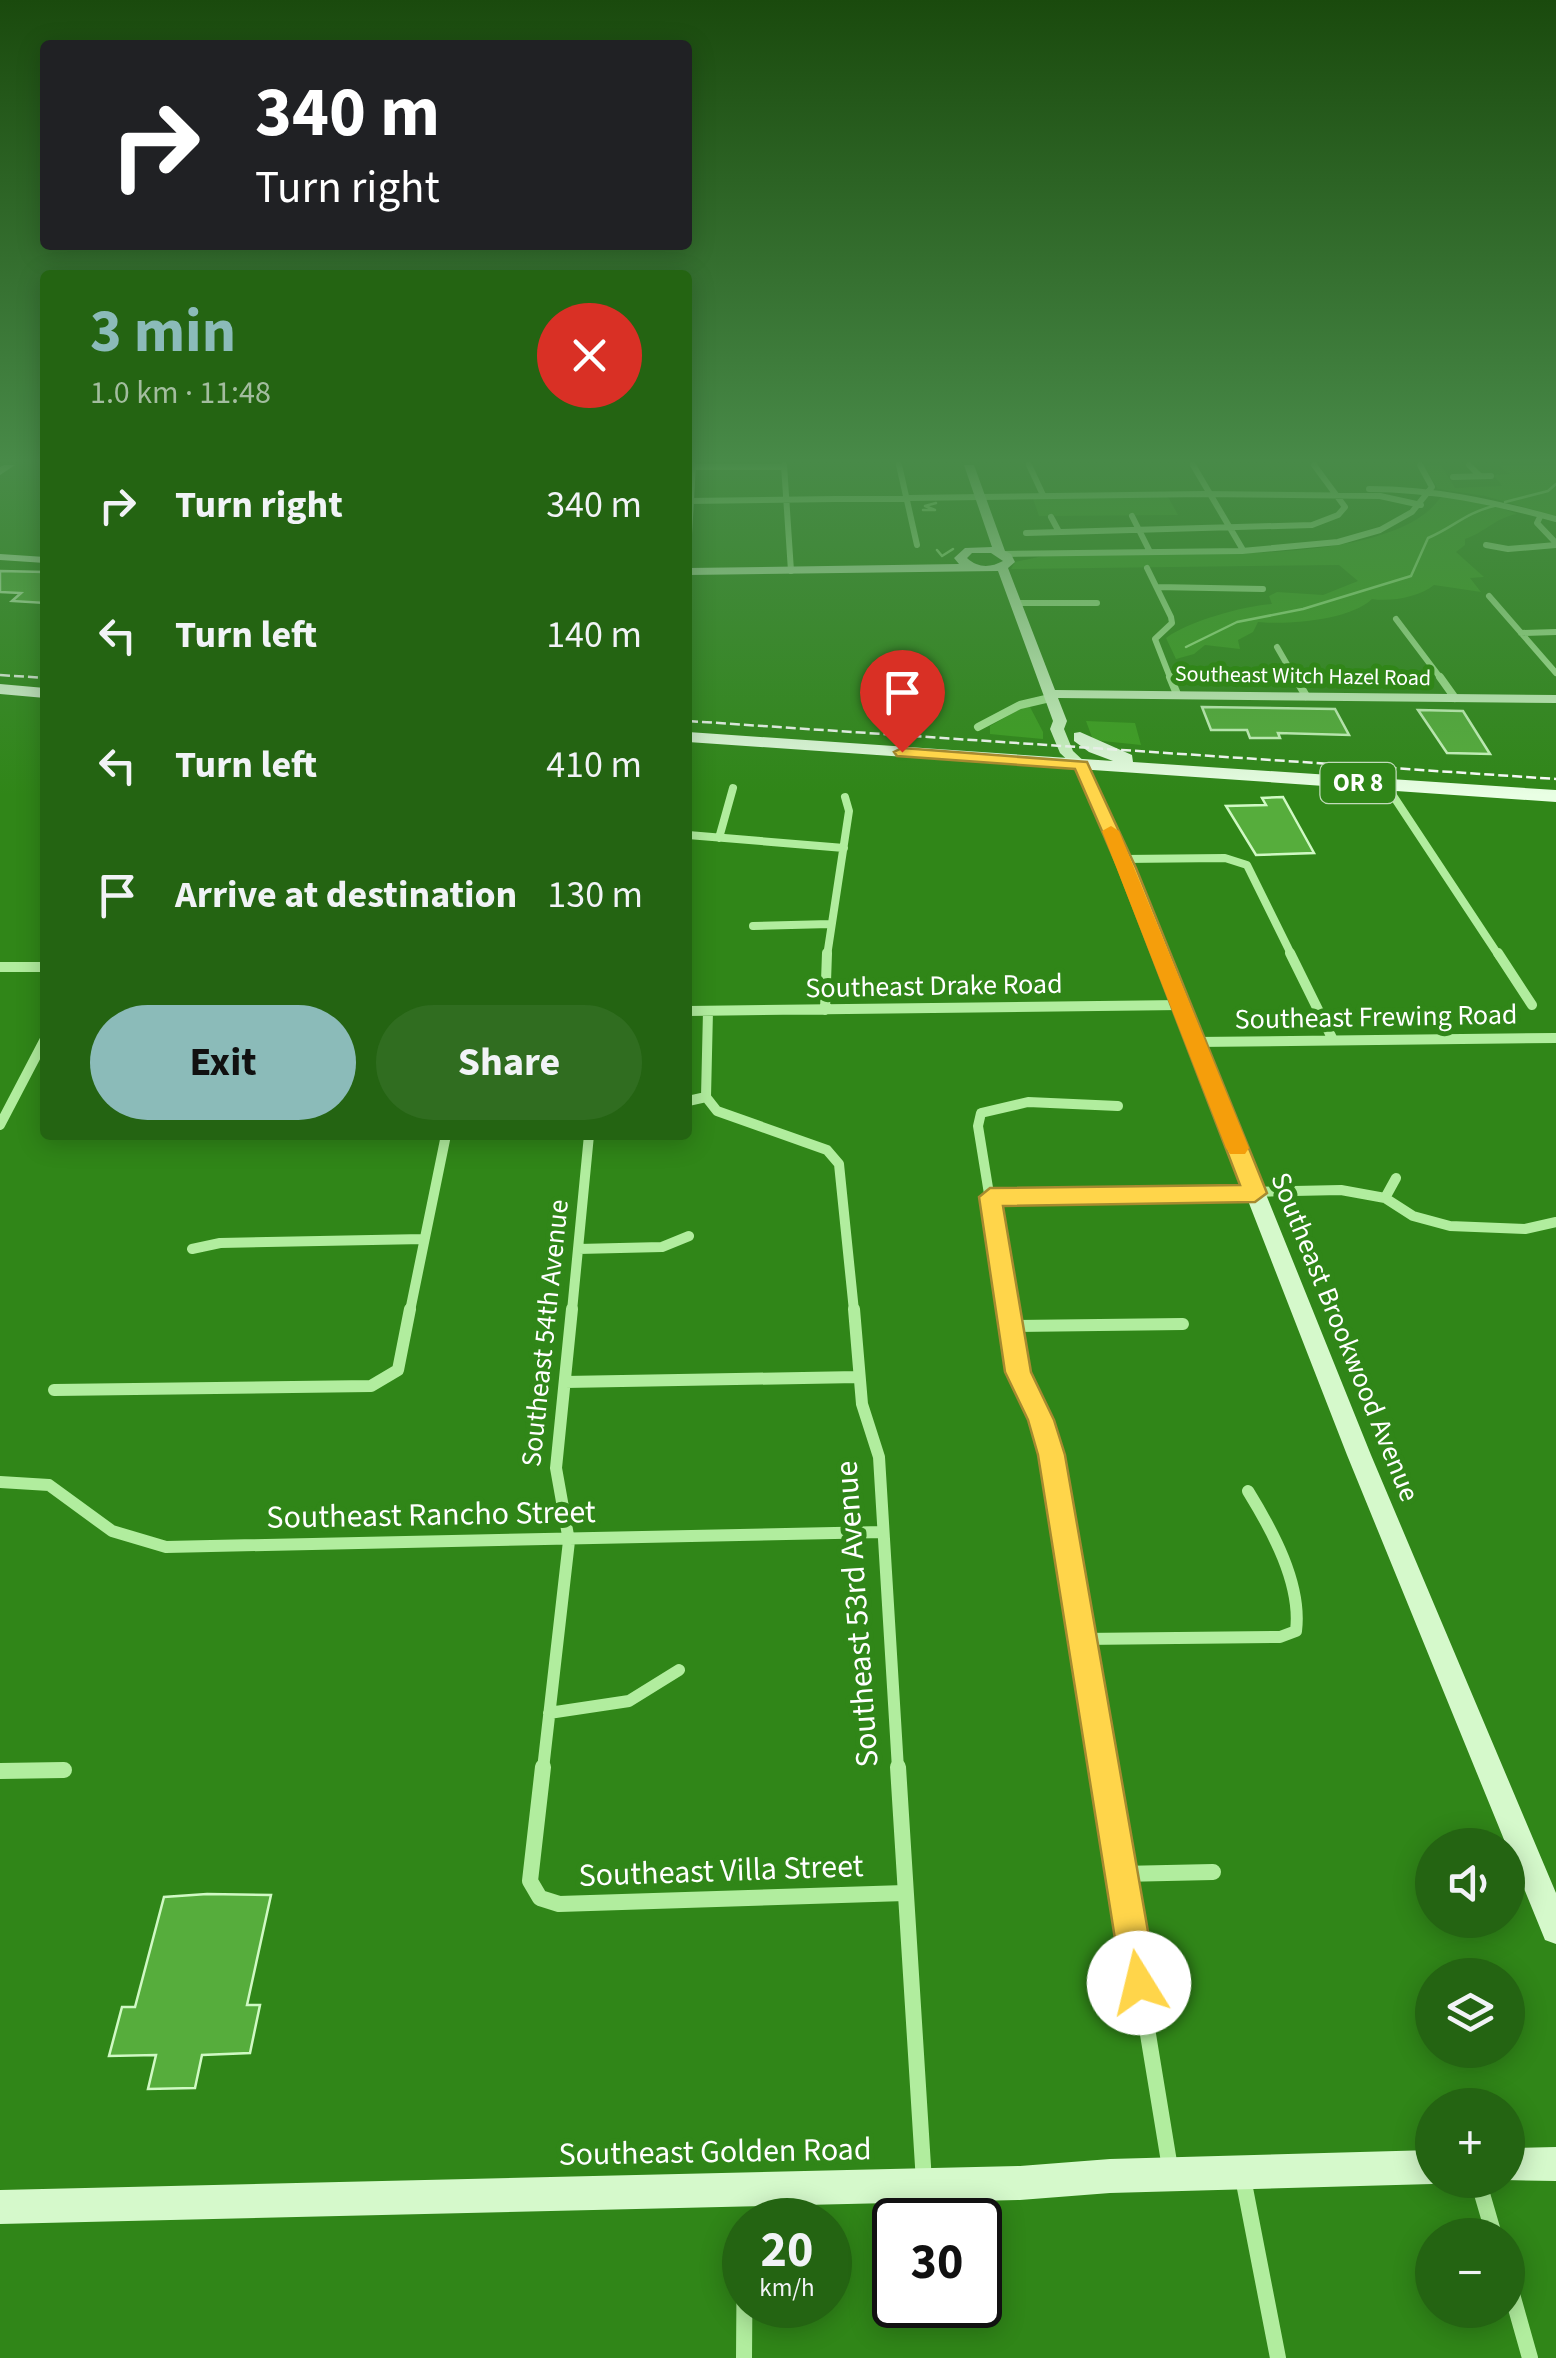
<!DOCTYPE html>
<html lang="en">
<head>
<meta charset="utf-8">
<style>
	:root { --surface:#246412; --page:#306d20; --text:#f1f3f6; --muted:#a3bd9f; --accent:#8bbbb9 }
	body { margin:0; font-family:"Source Sans 3",sans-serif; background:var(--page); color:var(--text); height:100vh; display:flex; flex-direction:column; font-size:38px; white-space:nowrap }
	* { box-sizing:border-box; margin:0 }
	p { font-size:32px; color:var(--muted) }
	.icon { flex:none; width:55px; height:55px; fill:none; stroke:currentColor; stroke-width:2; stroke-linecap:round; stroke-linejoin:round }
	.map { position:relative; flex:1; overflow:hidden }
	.panel { position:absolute; left:40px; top:270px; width:652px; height:870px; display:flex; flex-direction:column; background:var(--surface); border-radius:10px; box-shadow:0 5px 25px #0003 }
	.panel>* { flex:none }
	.top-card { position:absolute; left:40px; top:40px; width:652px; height:210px; border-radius:10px; box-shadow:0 5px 25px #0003; background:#202124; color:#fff; overflow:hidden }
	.tools { position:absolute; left:1415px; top:1828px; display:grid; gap:20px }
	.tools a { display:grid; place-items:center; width:110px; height:110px; border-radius:50%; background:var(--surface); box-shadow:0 5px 25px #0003; font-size:50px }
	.speed { position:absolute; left:722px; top:2198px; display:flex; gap:20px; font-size:50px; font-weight:700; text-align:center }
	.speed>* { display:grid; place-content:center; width:130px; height:130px; border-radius:50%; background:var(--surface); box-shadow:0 5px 25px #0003; line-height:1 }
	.speed small { font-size:25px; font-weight:400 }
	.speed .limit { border:5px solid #111; border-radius:15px; background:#fff; color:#111 }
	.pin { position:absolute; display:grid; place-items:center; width:85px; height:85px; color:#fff; margin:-102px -42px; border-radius:50% 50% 50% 0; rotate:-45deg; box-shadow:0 0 10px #0007 }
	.pin .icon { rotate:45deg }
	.me { position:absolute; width:110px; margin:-55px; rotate:351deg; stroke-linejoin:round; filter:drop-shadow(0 0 8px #0008) }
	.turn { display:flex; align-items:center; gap:35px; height:210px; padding:0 50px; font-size:45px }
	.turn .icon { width:130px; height:130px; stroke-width:2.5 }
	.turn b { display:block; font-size:70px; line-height:85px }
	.round { display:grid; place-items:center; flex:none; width:105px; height:105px; border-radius:52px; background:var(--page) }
	.summary { display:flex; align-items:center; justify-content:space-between; height:170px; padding:0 50px }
	h1 { font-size:60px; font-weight:700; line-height:75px; color:var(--accent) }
	.button { display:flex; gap:20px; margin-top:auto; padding:20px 50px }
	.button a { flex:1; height:115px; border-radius:60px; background:var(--accent); color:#111; font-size:40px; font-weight:700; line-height:115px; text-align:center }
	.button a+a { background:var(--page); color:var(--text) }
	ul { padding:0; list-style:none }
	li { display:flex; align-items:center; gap:30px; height:130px; padding:0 50px }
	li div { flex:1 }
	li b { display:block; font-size:38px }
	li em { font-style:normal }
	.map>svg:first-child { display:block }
	.green { fill:#3e9f21 }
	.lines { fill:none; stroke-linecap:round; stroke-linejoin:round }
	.stream { stroke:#a8ef91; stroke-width:2.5 }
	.building { fill:#56ad3c; stroke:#d0f9c4; stroke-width:2.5 }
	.street-far4 { stroke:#b1ed9e; stroke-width:6 }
	.street-far3 { stroke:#b1ed9e; stroke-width:8 }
	.street-far2 { stroke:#b1ed9e; stroke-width:10 }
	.street-far1 { stroke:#b1ed9e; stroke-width:12 }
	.street { stroke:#b1ed9e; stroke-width:16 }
	.secondary { fill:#d5f9cb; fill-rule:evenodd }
	.primary { fill:#e9ffe4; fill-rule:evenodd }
	.rail { stroke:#fff; stroke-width:2.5; stroke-dasharray:10 4; stroke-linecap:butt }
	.route { fill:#ffd54a; stroke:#a68a30; stroke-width:2.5 }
	.slow { fill:#f59e0b }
	.labels { text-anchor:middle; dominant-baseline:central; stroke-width:10; stroke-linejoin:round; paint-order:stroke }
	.far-street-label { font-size:22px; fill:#fff; stroke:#308618 }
	.shield { fill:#308618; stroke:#c1dbba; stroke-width:2.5 }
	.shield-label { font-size:25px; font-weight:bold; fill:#fff }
	.street-label { font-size:28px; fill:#fff; stroke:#308618 }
	.near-street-label { font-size:32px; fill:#fff; stroke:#308618 }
</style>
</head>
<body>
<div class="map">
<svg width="1556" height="2358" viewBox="0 0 1556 2358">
	<rect width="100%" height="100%" fill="#308618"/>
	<!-- green -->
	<path class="green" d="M1423 465H1441L1455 488 1502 486 1494 475 1509 474 1499 465H1556V516L1485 496 1438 489Z
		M1167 495 1178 515 1039 516 1032 496Z
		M1442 495 1482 501 1517 514C1495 518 1484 533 1465 539V545L1456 552 1484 577 1470 578 1481 592 1434 585C1419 597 1391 602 1372 599 1350 620 1289 625 1258 622L1253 632 1238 640 1240 649 1205 645 1194 654 1176 659 1166 638C1189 621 1243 606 1272 604L1269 596 1277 592 1323 595 1358 581 1339 565 1011 569 1015 562 1053 554C1140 549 1394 575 1442 495Z
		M1024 707H1030L1043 732V739L990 734V726Z
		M1086 721 1135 723 1141 745 1093 740Z"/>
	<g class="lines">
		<!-- stream -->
		<path class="stream" d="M1505 502 1548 491 1556 484
			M923 510H935L925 506 936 503
			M937 550 942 556 953 549
			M1186 647 1237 622 1303 609 1411 576 1428 538C1454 527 1465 513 1494 506"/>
	</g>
	<!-- building -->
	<path class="building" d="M0 571 45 572V603L12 601 21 593 0 592Z
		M1202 707 1335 709 1349 735 1278 733 1280 738H1250L1247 730H1211Z
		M1418 710 1463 711 1490 754 1447 753Z
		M1283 797 1314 853 1256 855 1226 806 1266 805 1262 798Z
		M207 1894 271 1895 247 2005H260L250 2053 202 2055 195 2088 148 2089 156 2055 109 2056 122 2007H135L164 1897Z"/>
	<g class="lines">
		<!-- street-far4 -->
		<path class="street-far4" d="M784 465 791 571
			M899 465 917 545
			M1029 465 1043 495
			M1193 465 1243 550
			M1469 465 1480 476
			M688 467H784
			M1453 477 1491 476
			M1369 489C1435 489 1493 502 1556 519
			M688 501 1204 494 1380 496 1421 505
			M1132 516 1149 550
			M1051 517 1058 530
			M1540 517 1537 523 1556 543
			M1026 533 1312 525 1338 515 1345 507 1314 465
			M1486 545 1508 549 1556 545
			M688 552 693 465
			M1004 554 1242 551 1338 542 1380 530 1412 512 1432 487 1420 465
			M1147 568 1171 617 1172 623 1155 639 1171 680
			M1157 587 1263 589
			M1489 596 1556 673
			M1016 603H1097
			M1396 619 1442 680
			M1521 633 1556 632
			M1277 647 1296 680"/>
		<!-- street-far3 -->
		<path class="street-far3" d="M1170 677 1177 694
			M1295 677 1306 696
			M1440 677 1455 698
			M978 727 1020 705 1050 698
			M1386 785 1499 956
			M688 835 844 848
			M719 838 733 788
			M1123 859 1225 858 1247 865 1292 956
			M753 926 830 924
			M827 956 849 811 845 797"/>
		<!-- street-far2 -->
		<path class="street-far2" d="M1290 953 1333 1040
			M1498 953 1532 1005
			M0 967H45
			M825 1010 827 953
			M688 1011 1181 1005
			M708 1011 706 1097 717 1111 827 1150 839 1164 854 1311
			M1196 1042 1556 1038
			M688 1101 706 1097
			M0 1125 45 1039
			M990 1197 1341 1190 1385 1198 1413 1216 1450 1226 1525 1229 1556 1222
			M1385 1198 1396 1178
			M192 1249 220 1243 424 1239
			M578 1249 662 1247 689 1236
			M410 1311 446 1135
			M572 1311 589 1135
			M1008 1311 978 1126 981 1113 1028 1102 1118 1106"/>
		<!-- street-far1 -->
		<path class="street-far1" d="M854 1309 862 1404 879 1457 898 1769
			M1008 1309 1018 1372 1041 1419 1052 1455 1104 1769
			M1012 1326 1183 1324
			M565 1382 858 1377
			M54 1390 371 1386 398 1370 410 1309
			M0 1482 49 1485 112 1531 166 1547 883 1532
			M1082 1639 1280 1637 1296 1631C1302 1584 1272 1530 1248 1491
			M549 1713 629 1701 679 1670
			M543 1769 569 1541 556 1468 572 1309"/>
		<!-- street -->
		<path class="street" d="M543 1767 530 1881 540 1898 559 1904 905 1893
			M898 1767 924 2182
			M1104 1767 1170 2168
			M0 1771 64 1770
			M1121 1874 1213 1872
			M1243 2178 1278 2358
			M1478 2180 1494 2235
			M1508 2280 1530 2358
			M744 2358 745 2225"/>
		<!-- secondary -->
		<path class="secondary" d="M4 465H15L0 475V467Z
			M964 465H974L1005 551 1011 554 1015 562 1008 568 1055 690 1556 695V703L1058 698 1067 721 1064 729 1073 751 1088 765 1131 859 1371 1455 1556 1893V1944L1545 1940 1347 1455 1115 859 1075 767 1060 753 1050 729 1053 721 998 571 688 575V568L959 564 954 558 965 548 992 547ZM972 553H991L1003 561C990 568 978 568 967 558Z
			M0 554 45 557V563L0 560Z
			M1556 2147V2181L1504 2180H1508V2148Z
			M1432 2150V2180H1441L1432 2184 1110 2193 1020 2200 0 2224V2190L1020 2166 1110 2159Z"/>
		<!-- primary -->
		<path class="primary" d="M0 684 45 688V698L0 694Z
			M688 732 1113 761 1089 752 1074 741V733L1080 732 1132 755 1133 762 1556 790V802L688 742Z"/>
		<!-- rail -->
		<path class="rail" d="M0 675 45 678
			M688 721 1556 779"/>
	</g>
	<!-- sky -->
	<linearGradient id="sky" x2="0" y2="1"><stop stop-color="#1a4a0d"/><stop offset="0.58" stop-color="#488a48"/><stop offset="1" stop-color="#488a48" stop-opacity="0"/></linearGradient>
	<rect width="1556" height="795" fill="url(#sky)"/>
	<!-- route -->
	<path class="route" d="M902 748 1087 762 1136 868 1267 1193 1255 1202 1003 1206 1031 1372 1054 1420 1065 1455 1157 1983 1152 1995 1139 2001 1127 1995 1122 1983 1038 1455 1028 1420 1005 1372 979 1197 990 1188 1240 1185 1118 868 1075 769 897 756 894 752Z"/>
	<!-- slow -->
	<path class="slow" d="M1111 826 1119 831 1249 1148 1245 1154H1230L1226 1148 1102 831Z"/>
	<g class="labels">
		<!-- far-street labels -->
		<g class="far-street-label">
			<text transform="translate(1303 676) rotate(1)">Southeast Witch Hazel Road</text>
		</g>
		<!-- shield labels -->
		<rect class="shield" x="1320.5" y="763" width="75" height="40" rx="8"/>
		<g class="shield-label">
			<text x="1358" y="783">OR 8</text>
		</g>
		<!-- street labels -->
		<g class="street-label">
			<text transform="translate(934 986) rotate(-1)">Southeast Drake Road</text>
			<text transform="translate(1376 1017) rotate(-1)">Southeast Frewing Road</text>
			<text transform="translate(545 1333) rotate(-84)">Southeast 54th Avenue</text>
			<text transform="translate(1345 1337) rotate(68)">Southeast Brookwood Avenue</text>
		</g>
		<!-- near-street labels -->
		<g class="near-street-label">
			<text transform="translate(431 1515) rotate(-1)">Southeast Rancho Street</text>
			<text transform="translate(857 1614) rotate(-94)">Southeast 53rd Avenue</text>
			<text transform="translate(721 1871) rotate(-2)">Southeast Villa Street</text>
			<text transform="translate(715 2152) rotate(-1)">Southeast Golden Road</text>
		</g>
	</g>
</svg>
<div class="tools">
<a><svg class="icon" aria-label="sound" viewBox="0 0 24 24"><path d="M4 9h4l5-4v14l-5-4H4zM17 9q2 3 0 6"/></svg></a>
<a><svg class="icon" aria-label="layers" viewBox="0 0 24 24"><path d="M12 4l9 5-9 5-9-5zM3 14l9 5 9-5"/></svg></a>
<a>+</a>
<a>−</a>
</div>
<div class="speed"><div>20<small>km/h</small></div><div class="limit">30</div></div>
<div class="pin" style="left:902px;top:752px;background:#d93025"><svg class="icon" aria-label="arrive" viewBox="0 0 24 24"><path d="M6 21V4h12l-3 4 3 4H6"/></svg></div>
<svg class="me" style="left:1139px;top:1983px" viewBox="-20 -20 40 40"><circle r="19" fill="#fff"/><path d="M0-13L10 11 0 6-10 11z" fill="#ffd54a"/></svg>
<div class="top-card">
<div class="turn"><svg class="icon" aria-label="right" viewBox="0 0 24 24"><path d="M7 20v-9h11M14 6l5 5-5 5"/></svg><div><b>340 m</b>Turn right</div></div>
</div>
<section class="panel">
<div class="summary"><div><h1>3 min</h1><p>1.0 km · 11:48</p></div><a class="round" style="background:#d93025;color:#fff"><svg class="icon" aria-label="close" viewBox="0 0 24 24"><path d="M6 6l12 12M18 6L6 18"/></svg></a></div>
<ul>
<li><svg class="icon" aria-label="right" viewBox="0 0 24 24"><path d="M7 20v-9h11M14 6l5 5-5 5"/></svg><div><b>Turn right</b></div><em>340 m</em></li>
<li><svg class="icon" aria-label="left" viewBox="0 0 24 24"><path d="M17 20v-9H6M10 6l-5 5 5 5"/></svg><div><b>Turn left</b></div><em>140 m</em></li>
<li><svg class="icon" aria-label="left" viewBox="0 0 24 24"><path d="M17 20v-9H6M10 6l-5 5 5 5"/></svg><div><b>Turn left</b></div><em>410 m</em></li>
<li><svg class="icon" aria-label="arrive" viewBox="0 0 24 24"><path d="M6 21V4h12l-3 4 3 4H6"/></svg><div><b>Arrive at destination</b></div><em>130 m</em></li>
</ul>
<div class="button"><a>Exit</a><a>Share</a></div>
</section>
</div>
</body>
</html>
